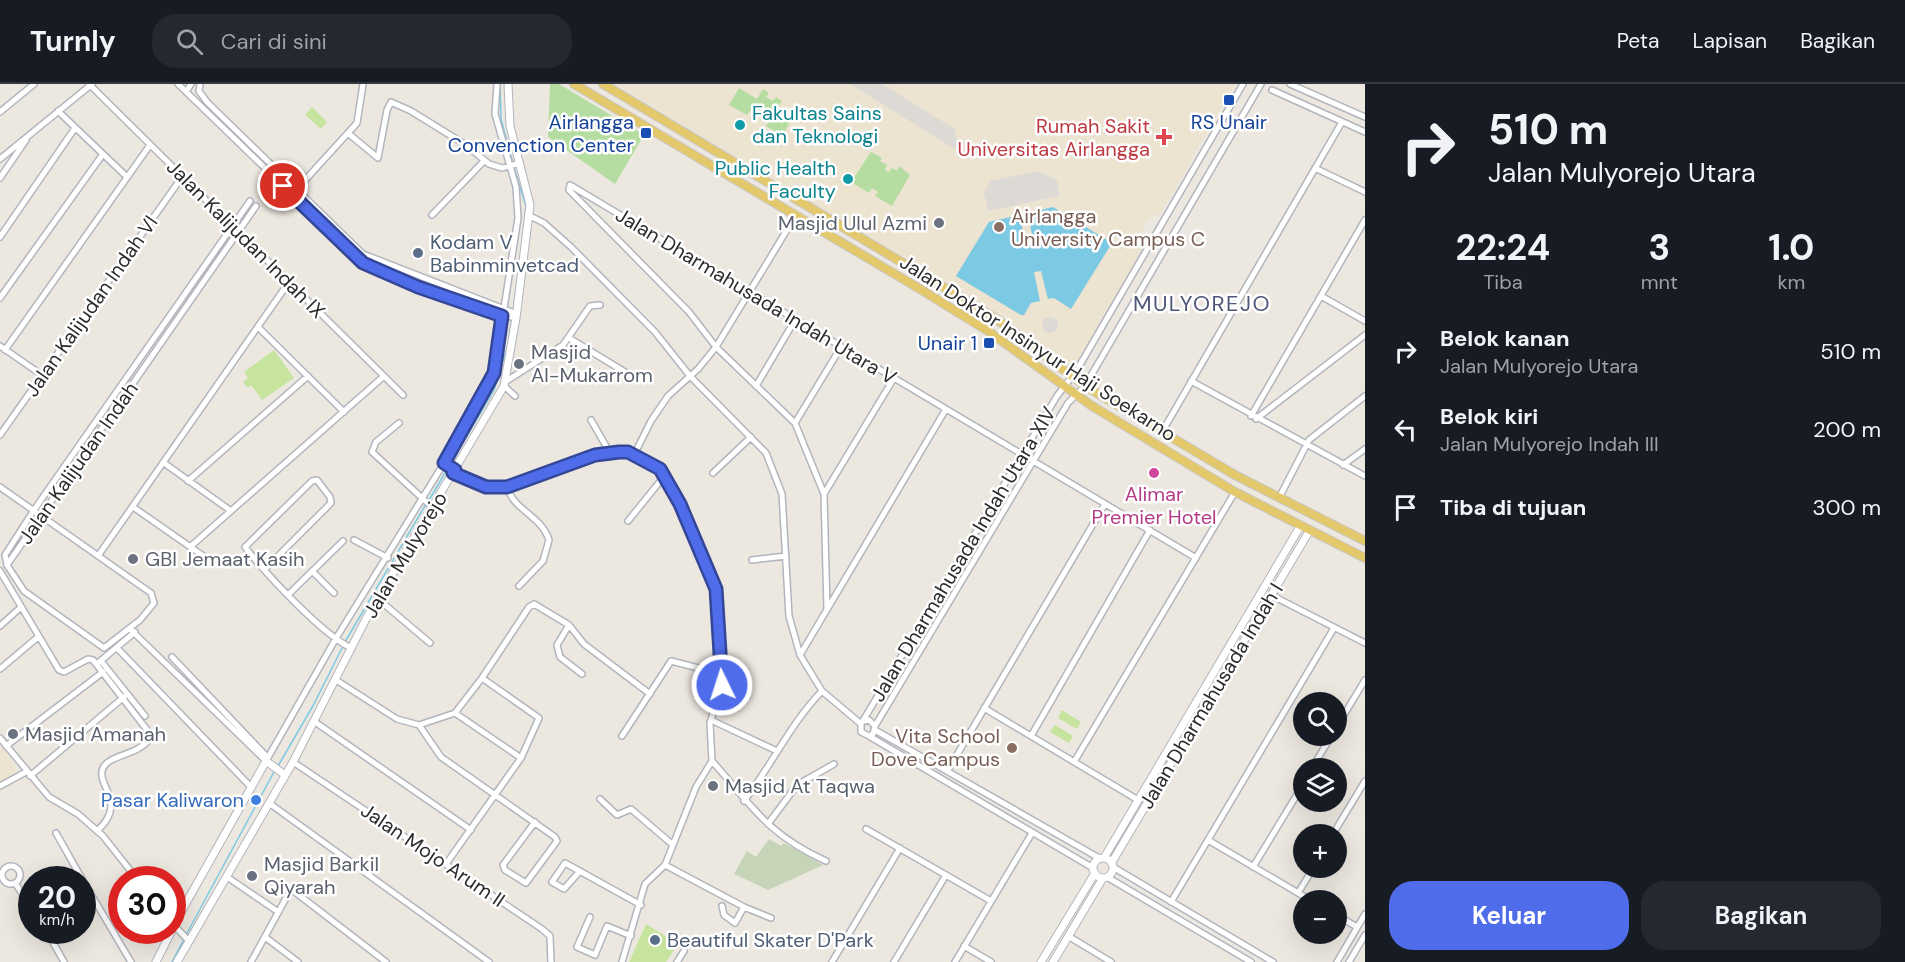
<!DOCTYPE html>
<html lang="id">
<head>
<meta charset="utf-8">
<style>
	:root { --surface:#171b24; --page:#242831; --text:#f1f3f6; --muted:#9ea1a6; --line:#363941; --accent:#4f6cea }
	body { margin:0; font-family:"DM Sans",sans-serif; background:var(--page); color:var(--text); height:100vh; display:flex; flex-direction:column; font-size:22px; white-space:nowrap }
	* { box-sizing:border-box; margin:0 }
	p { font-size:20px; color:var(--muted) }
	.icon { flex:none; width:33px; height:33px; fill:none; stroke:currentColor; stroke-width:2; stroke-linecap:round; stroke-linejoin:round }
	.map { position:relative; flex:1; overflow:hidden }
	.side { display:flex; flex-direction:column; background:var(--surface); width:540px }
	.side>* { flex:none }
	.top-card { background:#171b24; color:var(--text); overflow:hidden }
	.buttons { position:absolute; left:1293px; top:608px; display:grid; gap:12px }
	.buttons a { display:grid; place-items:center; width:54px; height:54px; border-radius:50%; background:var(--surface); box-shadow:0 6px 24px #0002; font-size:30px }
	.speed { position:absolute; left:18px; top:782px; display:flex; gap:12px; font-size:30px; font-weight:700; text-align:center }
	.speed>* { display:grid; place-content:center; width:78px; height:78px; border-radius:50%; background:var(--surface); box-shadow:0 6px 24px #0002; line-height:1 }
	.speed small { font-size:15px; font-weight:400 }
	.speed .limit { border:9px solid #d22; background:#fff; color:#111 }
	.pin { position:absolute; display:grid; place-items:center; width:51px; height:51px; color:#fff; margin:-26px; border:3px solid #fff; border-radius:50%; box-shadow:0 2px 6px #0007 }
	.me { position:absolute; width:66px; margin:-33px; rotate:356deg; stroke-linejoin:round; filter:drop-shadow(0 0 4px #0008) }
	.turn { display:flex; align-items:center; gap:21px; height:126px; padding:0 24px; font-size:27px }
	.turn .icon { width:78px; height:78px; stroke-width:2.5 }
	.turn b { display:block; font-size:42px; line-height:51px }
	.eta { display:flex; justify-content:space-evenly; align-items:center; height:102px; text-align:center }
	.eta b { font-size:36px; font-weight:700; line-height:42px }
	.cta { display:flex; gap:12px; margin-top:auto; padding:12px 24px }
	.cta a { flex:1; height:69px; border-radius:24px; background:var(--accent); color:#fff; font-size:24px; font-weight:700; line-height:69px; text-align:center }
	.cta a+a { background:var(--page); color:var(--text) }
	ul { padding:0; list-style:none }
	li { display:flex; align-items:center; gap:18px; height:78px; padding:0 24px }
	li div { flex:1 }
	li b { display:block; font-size:22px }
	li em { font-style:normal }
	header { display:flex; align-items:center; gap:36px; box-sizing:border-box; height:84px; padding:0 30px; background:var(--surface); border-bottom:2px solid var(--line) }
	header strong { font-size:28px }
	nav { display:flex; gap:33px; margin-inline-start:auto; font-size:21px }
	.search { width:420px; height:54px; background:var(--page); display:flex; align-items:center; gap:15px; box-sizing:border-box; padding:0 21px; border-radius:24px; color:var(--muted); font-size:22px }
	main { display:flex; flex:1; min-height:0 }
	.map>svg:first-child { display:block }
	.education { fill:#ece3d1 }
	.green { fill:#b6dda1 }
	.cemetery { fill:#c6d4b8 }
	.pitch { fill:#c6e49e }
	.plaza { fill:#dddad6 }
	.water { fill:#7cc9e4 }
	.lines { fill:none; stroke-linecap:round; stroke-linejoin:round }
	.stream { stroke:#7cc9e4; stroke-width:1.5 }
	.street-casing { stroke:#b3b5be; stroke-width:8 }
	.secondary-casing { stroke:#b3b5be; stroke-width:9 }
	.primary-casing { stroke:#c8c8c8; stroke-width:10 }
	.street { stroke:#fff; stroke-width:5 }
	.secondary { stroke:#fff; stroke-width:7 }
	.primary { stroke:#e4c86c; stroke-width:8 }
	.route-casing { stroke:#334698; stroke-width:15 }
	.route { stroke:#4f6cea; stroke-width:10 }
	.transit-dot { fill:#1a4fb4; stroke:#fff; stroke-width:2 }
	.culture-dot { fill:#0f9aa8; stroke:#fff; stroke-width:2 }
	.health-dot { fill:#e0444e; stroke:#fff; stroke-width:2 }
	.worship-dot { fill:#6b7280; stroke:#fff; stroke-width:2 }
	.education-dot { fill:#8d6e63; stroke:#fff; stroke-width:2 }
	.service-dot { fill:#5c6f8a; stroke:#fff; stroke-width:2 }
	.hotel-dot { fill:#d1479c; stroke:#fff; stroke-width:2 }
	.shop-dot { fill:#3f7fe0; stroke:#fff; stroke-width:2 }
	.labels { text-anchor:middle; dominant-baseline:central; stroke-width:5; stroke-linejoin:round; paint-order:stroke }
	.culture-label { font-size:20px; fill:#0d838f; stroke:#fff; text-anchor:start }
	.transit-label { font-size:20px; fill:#164399; stroke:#fff; text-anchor:end }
	.health-label { font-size:20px; fill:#be3a42; stroke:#fff; text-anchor:end }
	.education-label { font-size:20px; fill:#785e54; stroke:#fff; text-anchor:start }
	.worship-label { font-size:20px; fill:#5b616d; stroke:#fff; text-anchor:start }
	.street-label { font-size:20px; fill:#2c2c2c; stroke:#fff }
	.service-label { font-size:20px; fill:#4e5e75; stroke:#fff; text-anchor:start }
	.hotel-label { font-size:20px; fill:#b23c85; stroke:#fff }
	.shop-label { font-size:20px; fill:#366cbe; stroke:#fff; text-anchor:end }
	.quarter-label { font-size:22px; letter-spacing:1.5px; fill:#505779; stroke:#fff }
</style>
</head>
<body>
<header>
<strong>Turnly</strong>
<div class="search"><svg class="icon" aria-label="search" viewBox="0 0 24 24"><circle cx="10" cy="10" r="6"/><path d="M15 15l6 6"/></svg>Cari di sini</div>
<nav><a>Peta</a><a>Lapisan</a><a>Bagikan</a></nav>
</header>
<main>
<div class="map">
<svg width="1365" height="878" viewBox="0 0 1365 878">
	<rect width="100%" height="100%" fill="#ece7df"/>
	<!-- education -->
	<path class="education" d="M614 0H1235L1162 127 1148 136 1140 150 1145 162 1074 283 1064 280 1006 236Z
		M4 665 18 689 0 700V667Z"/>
	<!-- green -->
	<path class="green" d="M550 0H559L644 51 615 100 548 53Z
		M739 4 757 15 763 5 769 9 766 13 773 17 776 13 782 17 776 27 791 36 782 52 766 42 770 35 752 24 747 31 729 21Z
		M871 68 882 74 880 77 887 81 885 86 889 88 892 84 897 87 899 82 910 91 892 122 875 112 878 108 872 104 869 109 851 98Z"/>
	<!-- cemetery -->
	<path class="cemetery" d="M769 755 781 762 784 759 823 781 768 806 734 790 747 767 756 773Z"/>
	<!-- pitch -->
	<path class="pitch" d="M312 23 327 38 321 45 305 31Z
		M274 266 294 294 262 316 251 301 248 304 243 298 248 294 244 288Z
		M1062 626 1081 638 1077 645 1058 634Z
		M1055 641 1073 652 1069 659 1050 648Z
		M646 840 678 860 666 878H629Z"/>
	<!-- plaza -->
	<path class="plaza" d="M850 0H882L955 45 958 67Z
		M1038 87 1057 96 1059 112 988 127 984 109 990 97Z
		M1042 241a8 8 0 1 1 16 0a8 8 0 1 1-16 0Z"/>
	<!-- water -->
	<path class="water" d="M1053 123 1112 159 1071 225 1054 214 1048 215 1041 187 1034 188 1040 217 1031 219 1024 231H1021L956 192 989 138 1019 131 1027 162 1034 161 1028 129Z"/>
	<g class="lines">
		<!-- stream -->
		<path class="stream" d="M500 0 501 35 513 80
			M514 84 526 122 525 135
			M513 227 519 184
			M509 253 512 234
			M429 416 494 306 508 261
			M345 558 426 420
			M278 682 314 620 343 562
			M186 851 275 686
			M172 878 184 855"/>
		<!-- street casing -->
		<g class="street-casing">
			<path id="street" d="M89 0 403 311
				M178 0 363 179 418 203 493 229 516 234
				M200 0 199 7 207 18 363 170 517 230
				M1290 0 1365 33
				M1272 6 1365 48
				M186 8 191 0
				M58 27 127 93
				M0 28 34 0
				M349 50 378 74 387 26 391 18 411 27 466 61 489 80 502 84 520 79
				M0 75 92 0
				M1315 84 1365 108
				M0 94 26 56
				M297 105 357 39 363 0
				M432 131 484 77
				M530 132 544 139 571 163 655 248 690 292 766 369 782 410 789 532 800 571 822 607 861 640
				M0 153 75 44
				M1321 212 1365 237
				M0 214 103 70
				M258 243 344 328
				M569 254 633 293
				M0 262 42 291
				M5 266 150 61
				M1191 297 1365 392
				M505 298 563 261 590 222 600 221
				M504 302 515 312
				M756 302 795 236
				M1251 332 1365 136
				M1256 335 1365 251
				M591 336 610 369
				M399 339 376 358 372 368 433 424
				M795 339 841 263
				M1162 348 1342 38
				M0 351 182 93
				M634 371 651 337 668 312 698 285 716 263 796 131
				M164 379 231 427
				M1343 381 1365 365
				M453 389 486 403H507L595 371 619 368 637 372 666 390 708 481 716 505 722 590 720 607 710 639 712 677
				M713 389 751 353
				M188 397 308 292
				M0 403 151 509 154 519 140 536 104 564 24 507 7 481 5 471 34 426 250 117
				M507 403C514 427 541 431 549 456L543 477 519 502
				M824 410 894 294
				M1279 414 1309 356 1365 312
				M133 423 212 478
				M628 437 666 390
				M354 456 388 474
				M190 463 384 292
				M98 472 289 198
				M752 476 786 472
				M7 481 256 122
				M265 485 331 419 330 413 317 396 312 397 245 463C266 490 322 550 351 564
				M0 487 59 586 64 588 88 575 93 576 151 651C143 672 110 669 103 684 95 701 129 718 97 747
				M312 487 334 509
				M289 510 343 457
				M1271 511 1365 559
				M378 515 430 559
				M827 525 824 410 795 339 716 263 689 228 569 106 570 101 1196 474
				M569 541 557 561 560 573 582 590
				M0 542 20 524
				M130 545 266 677 335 556 444 379 494 289 518 134 516 103 495 30 497 0
				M117 564 251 703
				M800 571 946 325
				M172 573 268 674
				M101 577 145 632
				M98 579 135 548
				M0 585 38 553
				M336 596 397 635 419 641 441 673 555 753 557 757 526 799 505 786 503 781 535 738
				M984 624 1138 716
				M455 629 521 674
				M711 636 777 667
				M865 637 869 636 875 642 873 650 869 652 861 648V640L1057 312 1077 286 1243 0
				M315 638 471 746
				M419 641 455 629 482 594 529 523 534 520 569 541 584 560 650 610
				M875 642 1068 319 1085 302 1261 0
				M1336 644 1365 596
				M875 646 1099 774
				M622 652 671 577 722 590
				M869 652 1093 784
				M1031 652 1150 446
				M0 654 49 713 78 730 103 752 137 795
				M6 662 103 588
				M712 677C752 722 768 751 826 777
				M293 678 542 845 550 852 551 878
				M1074 678 1235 408
				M1312 684 1332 651
				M948 686 1105 420
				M30 692 124 613
				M0 702 26 688
				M600 715 617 731 631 725 673 761
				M744 717C772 681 790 640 822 607
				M269 719 489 878
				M768 740 797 701 834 680
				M866 745 991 817
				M56 749 82 795
				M1333 750 1365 697
				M1208 756 1310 816
				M446 780 521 674 539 634 482 594
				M665 781 744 823 771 834
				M2 791a9 9 0 1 1 18 0a9 9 0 1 1-18 0Z
				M1113 783 1273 878
				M1253 783 1304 699
				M580 787 564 805 552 798 565 779 641 821
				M227 793 277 827
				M1107 793 1251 878
				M82 795 131 878
				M15 799 32 824
				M1298 809 1314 783
				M1171 818 1334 544
				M722 822 724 831 735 839 744 823
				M1336 831 1357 843
				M590 833 577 863 595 871 607 842 631 852
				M173 840 188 856
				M46 846 64 878
				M1068 852 1111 878
				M265 853 298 878
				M964 862 991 878
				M251 878 291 805 386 878
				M622 878 645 800 665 781 696 703 712 677
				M677 878 684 867
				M832 878 900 764
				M894 878 946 791
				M955 878 1032 749
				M1337 878 1365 830
				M1349 878 1365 851"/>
		</g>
		<!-- secondary casing -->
		<g class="secondary-casing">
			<path id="secondary" d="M1093 784a10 10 0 1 1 20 0a10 10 0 1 1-20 0Z
				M1104 774 1301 441
				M1112 778 1310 446
				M172 844 266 677 285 691
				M156 878 172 846
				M177 878 293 678 367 533 504 302 516 234 530 121 510 42 508 0
				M1041 878 1095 789
				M1053 878 1103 794"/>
		</g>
		<!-- primary casing -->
		<g class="primary-casing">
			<path id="primary" d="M574 0 920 205 988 247 1092 322 1235 408 1365 474
				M603 0 995 234 1085 302 1235 391 1365 457"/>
		</g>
		<!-- street -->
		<use href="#street" class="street"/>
		<!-- secondary -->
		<use href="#secondary" class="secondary"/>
		<!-- primary -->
		<use href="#primary" class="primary"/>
	</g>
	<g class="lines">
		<!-- route casing -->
		<g class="route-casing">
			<path id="route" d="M283 102 363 179 418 203 502 232 494 289 444 379 455 386 453 389 486 403H507L595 371 619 368H628L660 385 680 420 716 505 722 601"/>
		</g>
		<!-- route -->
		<use href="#route" class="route"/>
	</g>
	<!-- markers -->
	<g class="transit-dot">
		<rect x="1223" y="10" width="12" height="12" rx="3"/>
		<rect x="640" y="43" width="12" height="12" rx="3"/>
		<rect x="983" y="253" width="12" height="12" rx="3"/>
	</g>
	<g class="culture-dot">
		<circle cx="740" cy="41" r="6"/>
		<circle cx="848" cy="95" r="6"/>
	</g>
	<path class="health-dot" d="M1161 44h6v6h6v6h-6v6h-6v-6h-6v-6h6z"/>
	<g class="worship-dot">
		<circle cx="939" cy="139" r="6"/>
		<circle cx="519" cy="280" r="6"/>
		<circle cx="133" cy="475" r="6"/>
		<circle cx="13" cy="650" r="6"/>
		<circle cx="713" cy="702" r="6"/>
		<circle cx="252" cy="792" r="6"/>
	</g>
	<g class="education-dot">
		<circle cx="999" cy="143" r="6"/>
		<circle cx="1012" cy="664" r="6"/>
	</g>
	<g class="service-dot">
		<circle cx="418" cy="169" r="6"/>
		<circle cx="655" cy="856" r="6"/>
	</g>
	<circle class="hotel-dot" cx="1154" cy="389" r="6"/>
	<circle class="shop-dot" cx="256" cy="716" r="6"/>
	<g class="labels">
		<!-- culture labels -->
		<g class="culture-label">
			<text x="752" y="29">Fakultas Sains<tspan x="752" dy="23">dan Teknologi</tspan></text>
			<text x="836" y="84" text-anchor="end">Public Health<tspan x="836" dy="23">Faculty</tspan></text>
		</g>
		<!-- transit labels -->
		<g class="transit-label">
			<text x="634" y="38">Airlangga<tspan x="634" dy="23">Convenction Center</tspan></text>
			<text x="1229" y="38" text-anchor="middle">RS Unair</text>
			<text x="977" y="259">Unair 1</text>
		</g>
		<!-- health labels -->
		<g class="health-label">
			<text x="1150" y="42">Rumah Sakit<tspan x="1150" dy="23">Universitas Airlangga</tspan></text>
		</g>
		<!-- education labels -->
		<g class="education-label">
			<text x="1011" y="132">Airlangga<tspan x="1011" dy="23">University Campus C</tspan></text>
			<text x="1000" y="652" text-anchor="end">Vita School<tspan x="1000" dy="23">Dove Campus</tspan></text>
		</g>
		<!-- worship labels -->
		<g class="worship-label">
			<text x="927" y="139" text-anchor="end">Masjid Ulul Azmi</text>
			<text x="531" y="268">Masjid<tspan x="531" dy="23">Al-Mukarrom</tspan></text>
			<text x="145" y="475">GBI Jemaat Kasih</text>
			<text x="25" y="650">Masjid Amanah</text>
			<text x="725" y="702">Masjid At Taqwa</text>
			<text x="264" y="780">Masjid Barkil<tspan x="264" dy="23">Qiyarah</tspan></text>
		</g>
		<!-- street labels -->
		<g class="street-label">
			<text transform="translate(246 155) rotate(45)">Jalan Kalijudan Indah IX</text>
			<text transform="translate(756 212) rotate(31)">Jalan Dharmahusada Indah Utara V</text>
			<text transform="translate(91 222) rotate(-55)">Jalan Kalijudan Indah VI</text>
			<text transform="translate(1038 264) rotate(33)">Jalan Doktor Insinyur Haji Soekarno</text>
			<text transform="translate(78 379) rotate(-55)">Jalan Kalijudan Indah</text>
			<text transform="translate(963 470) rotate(-59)">Jalan Dharmahusada Indah Utara XIV</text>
			<text transform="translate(405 471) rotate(-59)">Jalan Mulyorejo</text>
			<text transform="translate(1211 612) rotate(-59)">Jalan Dharmahusada Indah I</text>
			<text transform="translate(433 771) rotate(34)">Jalan Mojo Arum II</text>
		</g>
		<!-- service labels -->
		<g class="service-label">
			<text x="430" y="158">Kodam V<tspan x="430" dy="23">Babinminvetcad</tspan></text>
			<text x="667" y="856">Beautiful Skater D'Park</text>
		</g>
		<!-- hotel labels -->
		<g class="hotel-label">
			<text x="1154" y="410">Alimar<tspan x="1154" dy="23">Premier Hotel</tspan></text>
		</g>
		<!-- shop labels -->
		<g class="shop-label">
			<text x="244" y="716">Pasar Kaliwaron</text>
		</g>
		<!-- quarter labels -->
		<g class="quarter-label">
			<text x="1202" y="219">MULYOREJO</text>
		</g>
	</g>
</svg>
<div class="buttons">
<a><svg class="icon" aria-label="search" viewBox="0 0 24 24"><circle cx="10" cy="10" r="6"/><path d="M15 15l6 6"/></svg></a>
<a><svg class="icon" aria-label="layers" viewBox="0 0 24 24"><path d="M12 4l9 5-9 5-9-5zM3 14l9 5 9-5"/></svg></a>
<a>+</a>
<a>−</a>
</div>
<div class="speed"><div>20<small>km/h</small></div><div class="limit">30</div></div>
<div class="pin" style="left:283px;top:102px;background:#d93025"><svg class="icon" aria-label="arrive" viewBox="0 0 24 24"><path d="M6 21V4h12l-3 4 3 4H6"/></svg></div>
<svg class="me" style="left:722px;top:601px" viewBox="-20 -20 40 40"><circle r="17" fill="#4f6cea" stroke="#fff" stroke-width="3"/><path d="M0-11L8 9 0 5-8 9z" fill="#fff"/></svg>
</div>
<section class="side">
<div class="top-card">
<div class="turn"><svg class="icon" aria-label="right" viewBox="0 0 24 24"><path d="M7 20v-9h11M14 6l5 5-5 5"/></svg><div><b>510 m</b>Jalan Mulyorejo Utara</div></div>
</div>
<div class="eta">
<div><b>22:24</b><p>Tiba</p></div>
<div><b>3</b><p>mnt</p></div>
<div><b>1.0</b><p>km</p></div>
</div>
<ul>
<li><svg class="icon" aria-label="right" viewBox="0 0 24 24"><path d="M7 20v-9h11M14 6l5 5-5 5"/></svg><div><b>Belok kanan</b><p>Jalan Mulyorejo Utara</p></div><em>510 m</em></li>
<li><svg class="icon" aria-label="left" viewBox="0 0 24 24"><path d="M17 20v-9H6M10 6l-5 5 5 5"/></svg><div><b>Belok kiri</b><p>Jalan Mulyorejo Indah III</p></div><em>200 m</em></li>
<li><svg class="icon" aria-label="arrive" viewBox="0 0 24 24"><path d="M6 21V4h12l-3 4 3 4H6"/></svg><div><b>Tiba di tujuan</b></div><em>300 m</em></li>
</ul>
<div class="cta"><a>Keluar</a><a>Bagikan</a></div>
</section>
</main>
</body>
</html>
